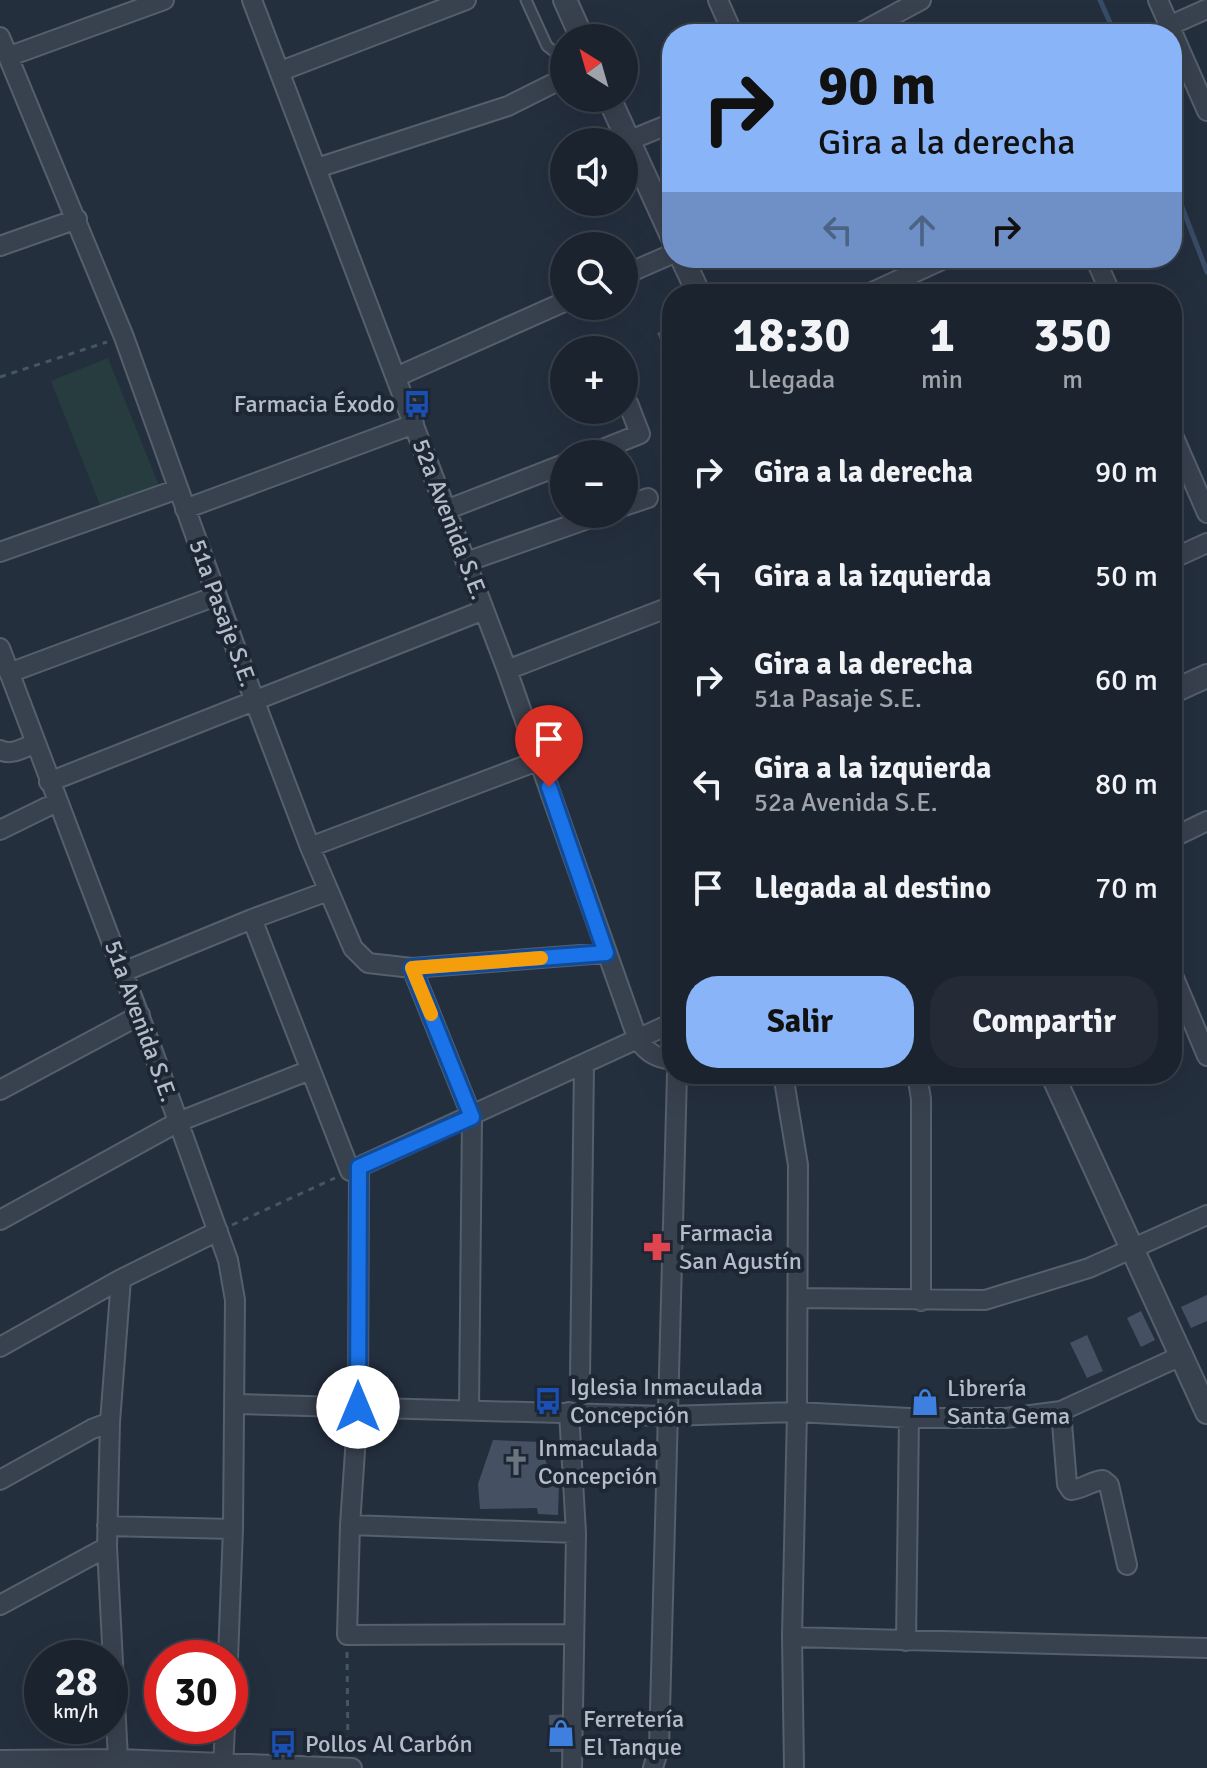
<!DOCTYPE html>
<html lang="es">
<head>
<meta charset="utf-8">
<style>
	:root { --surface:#1b232e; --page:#242b36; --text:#f1f3f6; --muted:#a0a4aa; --line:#39404a; --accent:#8ab4f8 }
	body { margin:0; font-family:Signika,sans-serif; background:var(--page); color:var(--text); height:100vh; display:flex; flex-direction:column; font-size:30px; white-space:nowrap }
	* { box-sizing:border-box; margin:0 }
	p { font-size:26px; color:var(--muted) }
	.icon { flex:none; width:44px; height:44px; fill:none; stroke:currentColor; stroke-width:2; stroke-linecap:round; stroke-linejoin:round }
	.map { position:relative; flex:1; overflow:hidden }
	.drawer { position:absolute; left:662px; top:284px; width:520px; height:800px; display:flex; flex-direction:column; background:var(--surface); border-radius:32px; box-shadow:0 8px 32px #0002,0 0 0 2px var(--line) }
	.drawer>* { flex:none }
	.guide { position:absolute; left:662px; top:24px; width:520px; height:244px; border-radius:32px; box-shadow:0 8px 32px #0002,0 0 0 2px var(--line); background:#8ab4f8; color:#111; overflow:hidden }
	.needle { width:52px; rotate:323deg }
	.buttons { position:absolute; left:550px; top:24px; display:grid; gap:16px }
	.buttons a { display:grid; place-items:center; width:88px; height:88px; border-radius:50%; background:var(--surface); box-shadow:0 8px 32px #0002,0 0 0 2px var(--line); font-size:40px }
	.speed { position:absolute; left:24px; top:1640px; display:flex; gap:16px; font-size:40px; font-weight:700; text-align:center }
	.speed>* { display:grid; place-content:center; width:104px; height:104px; border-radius:50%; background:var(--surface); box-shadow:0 8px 32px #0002,0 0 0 2px var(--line); line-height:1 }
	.speed small { font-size:20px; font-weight:400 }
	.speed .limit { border:12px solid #d22; background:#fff; color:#111 }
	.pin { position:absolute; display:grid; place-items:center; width:68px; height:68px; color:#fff; margin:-82px -34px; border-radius:50% 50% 50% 0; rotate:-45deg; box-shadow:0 0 8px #0007 }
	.pin .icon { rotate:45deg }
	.me { position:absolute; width:88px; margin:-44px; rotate:0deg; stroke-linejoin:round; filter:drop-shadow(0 0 6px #0008) }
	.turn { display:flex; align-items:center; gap:28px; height:168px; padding:0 24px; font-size:36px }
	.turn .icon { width:104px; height:104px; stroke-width:2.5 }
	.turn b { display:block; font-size:56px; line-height:68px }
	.lanes { display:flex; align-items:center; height:76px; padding:0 24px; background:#0003; justify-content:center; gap:40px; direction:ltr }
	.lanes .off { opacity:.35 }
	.eta { display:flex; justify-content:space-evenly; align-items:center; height:136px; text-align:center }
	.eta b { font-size:48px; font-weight:700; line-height:56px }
	.cta { display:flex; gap:16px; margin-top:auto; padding:16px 24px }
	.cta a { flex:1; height:92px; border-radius:32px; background:var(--accent); color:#111; font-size:32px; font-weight:700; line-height:92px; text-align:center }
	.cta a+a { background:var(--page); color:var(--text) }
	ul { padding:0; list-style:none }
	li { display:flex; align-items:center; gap:24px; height:104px; padding:0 24px }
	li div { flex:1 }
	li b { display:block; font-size:30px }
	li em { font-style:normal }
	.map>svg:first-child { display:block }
	.green { fill:#263c3f }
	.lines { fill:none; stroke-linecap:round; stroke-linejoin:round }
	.stream { stroke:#394c67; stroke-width:5 }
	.building { fill:#455162 }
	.service-casing { stroke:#565f6c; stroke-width:13 }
	.minor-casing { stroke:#565f6c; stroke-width:22 }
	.tertiary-casing { stroke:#565f6c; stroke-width:26 }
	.path { stroke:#44595c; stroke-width:3; stroke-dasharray:6 6; stroke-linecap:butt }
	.service { stroke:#38414e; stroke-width:9 }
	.minor { stroke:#38414e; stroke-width:18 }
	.tertiary { stroke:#38414e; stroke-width:22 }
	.route-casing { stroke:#114b97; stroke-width:20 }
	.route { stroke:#1a73e8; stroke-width:14 }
	.slow { stroke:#f59e0b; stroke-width:14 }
	.labels { text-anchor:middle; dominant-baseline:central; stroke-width:8; stroke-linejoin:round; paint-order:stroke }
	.poi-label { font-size:24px; fill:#b4bcc9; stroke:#1d2633; text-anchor:start }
	.street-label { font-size:24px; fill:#b4bcc9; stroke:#1d2633 }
</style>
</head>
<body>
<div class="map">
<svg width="1207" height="1768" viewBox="0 0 1207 1768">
	<rect width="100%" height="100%" fill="#242f3e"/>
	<!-- green -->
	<path class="green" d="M108 358 159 486 102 510 51 381Z"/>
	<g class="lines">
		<!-- stream -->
		<path class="stream" d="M1100 0 1115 34
			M1172 181 1207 272"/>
	</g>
	<!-- building -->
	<path class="building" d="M672 326V351L666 353 657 333Z
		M1207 1295V1321L1191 1328 1181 1307Z
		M1141 1311 1155 1340 1141 1347 1127 1318Z
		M1087 1335 1103 1371 1087 1378 1070 1343Z
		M493 1440 541 1442 551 1482 559 1484 558 1515 538 1514 537 1508 480 1509 478 1484Z
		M572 1714V1752H550L549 1715Z"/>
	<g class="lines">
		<!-- service casing -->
		<g class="service-casing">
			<path id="service" d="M526 0 547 46 564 59"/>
		</g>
		<!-- minor casing -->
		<g class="minor-casing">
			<path id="minor" d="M252 0 507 670 638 1040C648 1053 656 1058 672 1060
				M718 0 733 34
				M1158 0 1207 111
				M1171 25 1207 9
				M858 34 921 0
				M0 37 124 337 255 702 310 847 353 948 368 963 412 968 606 953
				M10 56 164 0
				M281 71 466 0
				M628 141 672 123
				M317 168 508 106 564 78
				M0 246 77 219
				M1095 258 1111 294
				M624 275 672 254
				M868 294 946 258
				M396 377 564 302
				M1172 433 1207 513
				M590 454 640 434 628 403
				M624 506 648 498
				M185 509 414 424
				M446 510 564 464
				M0 552 178 489
				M1172 559 1207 543
				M466 562 602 514
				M0 648 152 1049 228 1260 235 1300 233 1529 228 1658
				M507 670 672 606
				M9 673 216 596
				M0 750C11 756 24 748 35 743
				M49 782 484 610
				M0 830 57 802
				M1172 838 1207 821
				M310 847 540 760
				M252 919 350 1171 672 1023
				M412 968 472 1117 469 1409
				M123 972 252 919 328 891
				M1172 973 1207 1056
				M783 1074 798 1165 797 1412 792 1637 794 1768
				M917 1074 921 1099V1301
				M0 1090 140 1015
				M359 1167 358 1407 350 1525 347 1635 574 1634
				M0 1220 178 1122 310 1070
				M798 1298 985 1300 1089 1268 1207 1215
				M0 1347 121 1279 218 1231
				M580 1378 584 1064
				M235 1404 667 1416 797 1412 909 1418H1006L1061 1411 1183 1355
				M1061 1411 1067 1484 1071 1490C1083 1489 1091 1481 1103 1480L1109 1485 1127 1565
				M569 1412 576 1533 572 1768
				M0 1480 92 1429 110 1422
				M350 1525 576 1533
				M107 1526 233 1529
				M0 1605 107 1547
				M792 1637 1207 1648
				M906 1641 909 1418
				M118 1759 107 1547 110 1422 121 1279
				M0 1760 118 1759 352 1768
				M223 1768 225 1726
				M653 1768 659 1748 677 1074"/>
		</g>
		<!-- tertiary casing -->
		<g class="tertiary-casing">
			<path id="tertiary" d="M565 0 582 38
				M609 98 672 236
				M682 258 699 294
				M1172 692 1207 676
				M1052 1074 1207 1412"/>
		</g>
		<!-- path -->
		<path class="path" d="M0 377 107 342
			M232 1225 335 1178
			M347 1652 348 1752"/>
		<!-- service -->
		<use href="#service" class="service"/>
		<!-- minor -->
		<use href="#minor" class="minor"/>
		<!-- tertiary -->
		<use href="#tertiary" class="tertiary"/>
	</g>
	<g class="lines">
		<!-- route casing -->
		<g class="route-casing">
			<path id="route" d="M358 1407 359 1167 472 1117 412 968 606 953 549 787"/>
		</g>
		<!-- route -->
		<use href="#route" class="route"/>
		<!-- slow -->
		<path class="slow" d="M431 1014 412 968 541 958"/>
	</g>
	<!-- icons -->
	<defs>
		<g id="bus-bare" transform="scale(2.16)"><path d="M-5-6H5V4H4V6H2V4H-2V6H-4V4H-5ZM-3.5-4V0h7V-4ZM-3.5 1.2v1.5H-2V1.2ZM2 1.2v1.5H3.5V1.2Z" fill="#1a4fb4" stroke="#1d2633" stroke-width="2.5" paint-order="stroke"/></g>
		<g id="pharmacy-bare" transform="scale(2.16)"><path d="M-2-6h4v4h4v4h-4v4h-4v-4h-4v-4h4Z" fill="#e0444e" stroke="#1d2633" stroke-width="2.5" paint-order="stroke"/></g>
		<g id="shop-bare" transform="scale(2.16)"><path d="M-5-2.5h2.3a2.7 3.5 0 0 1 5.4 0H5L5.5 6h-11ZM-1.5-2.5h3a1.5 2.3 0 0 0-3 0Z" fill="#3f7fe0" stroke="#1d2633" stroke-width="2.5" paint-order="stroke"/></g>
		<g id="church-bare" transform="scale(2.16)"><path d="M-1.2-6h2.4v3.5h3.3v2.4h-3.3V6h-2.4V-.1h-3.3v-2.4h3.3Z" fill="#6b7280" stroke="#1d2633" stroke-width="2.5" paint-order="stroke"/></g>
	</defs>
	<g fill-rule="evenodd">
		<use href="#bus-bare" x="417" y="404"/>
		<use href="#pharmacy-bare" x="657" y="1247"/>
		<use href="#bus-bare" x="548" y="1401"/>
		<use href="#shop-bare" x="925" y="1402"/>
		<use href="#church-bare" x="516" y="1462"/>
		<use href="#shop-bare" x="561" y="1733"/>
		<use href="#bus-bare" x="283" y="1744"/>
	</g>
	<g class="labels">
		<!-- poi labels -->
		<g class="poi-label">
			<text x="395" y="404" text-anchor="end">Farmacia Éxodo</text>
			<text x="679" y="1233">Farmacia<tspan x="679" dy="28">San Agustín</tspan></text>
			<text x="570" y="1387">Iglesia Inmaculada<tspan x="570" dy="28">Concepción</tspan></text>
			<text x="947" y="1388">Librería<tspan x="947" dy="28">Santa Gema</tspan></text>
			<text x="538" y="1448">Inmaculada<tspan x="538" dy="28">Concepción</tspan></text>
			<text x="583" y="1719">Ferretería<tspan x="583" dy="28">El Tanque</tspan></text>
			<text x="305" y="1744">Pollos Al Carbón</text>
		</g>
		<!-- street labels -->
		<g class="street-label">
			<text transform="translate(450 519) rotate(69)">52a Avenida S.E.</text>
			<text transform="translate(223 613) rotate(70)">51a Pasaje S.E.</text>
			<text transform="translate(141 1021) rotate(70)">51a Avenida S.E.</text>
		</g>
	</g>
</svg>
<div class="buttons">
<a><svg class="needle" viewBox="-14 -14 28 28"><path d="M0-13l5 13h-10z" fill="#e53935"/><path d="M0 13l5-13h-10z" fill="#a0a4aa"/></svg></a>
<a><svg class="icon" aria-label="sound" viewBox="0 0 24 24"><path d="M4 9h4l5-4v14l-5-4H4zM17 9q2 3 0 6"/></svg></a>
<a><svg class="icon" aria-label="search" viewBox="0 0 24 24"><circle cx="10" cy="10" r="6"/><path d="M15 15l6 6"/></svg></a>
<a>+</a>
<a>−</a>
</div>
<div class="speed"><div>28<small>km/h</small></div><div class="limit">30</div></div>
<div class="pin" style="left:549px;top:787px;background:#d93025"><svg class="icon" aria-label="arrive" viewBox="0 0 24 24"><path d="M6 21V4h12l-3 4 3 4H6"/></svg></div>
<svg class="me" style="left:358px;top:1407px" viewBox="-20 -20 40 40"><circle r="19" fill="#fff"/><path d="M0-13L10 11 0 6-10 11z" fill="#1a73e8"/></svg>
<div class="guide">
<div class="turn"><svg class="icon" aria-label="right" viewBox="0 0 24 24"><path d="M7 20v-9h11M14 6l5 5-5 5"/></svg><div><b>90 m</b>Gira a la derecha</div></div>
<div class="lanes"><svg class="icon off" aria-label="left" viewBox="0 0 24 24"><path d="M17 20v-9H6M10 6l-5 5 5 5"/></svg><svg class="icon off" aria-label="ahead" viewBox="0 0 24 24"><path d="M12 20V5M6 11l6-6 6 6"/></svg><svg class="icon" aria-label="right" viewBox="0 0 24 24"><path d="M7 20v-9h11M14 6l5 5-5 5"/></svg></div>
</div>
<section class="drawer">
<div class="eta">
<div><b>18:30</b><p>Llegada</p></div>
<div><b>1</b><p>min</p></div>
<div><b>350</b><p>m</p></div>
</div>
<ul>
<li><svg class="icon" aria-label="right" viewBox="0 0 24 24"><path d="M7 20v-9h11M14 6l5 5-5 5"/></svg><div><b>Gira a la derecha</b></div><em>90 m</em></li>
<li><svg class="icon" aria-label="left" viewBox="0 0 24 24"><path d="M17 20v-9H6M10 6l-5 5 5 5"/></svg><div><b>Gira a la izquierda</b></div><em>50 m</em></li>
<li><svg class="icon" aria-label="right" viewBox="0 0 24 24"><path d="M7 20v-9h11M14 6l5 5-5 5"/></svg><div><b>Gira a la derecha</b><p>51a Pasaje S.E.</p></div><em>60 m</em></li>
<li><svg class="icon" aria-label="left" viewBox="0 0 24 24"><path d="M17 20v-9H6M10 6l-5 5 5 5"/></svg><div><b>Gira a la izquierda</b><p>52a Avenida S.E.</p></div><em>80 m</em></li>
<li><svg class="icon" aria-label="arrive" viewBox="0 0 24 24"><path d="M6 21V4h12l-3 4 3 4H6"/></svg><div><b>Llegada al destino</b></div><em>70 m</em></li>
</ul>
<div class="cta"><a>Salir</a><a>Compartir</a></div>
</section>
</div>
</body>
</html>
